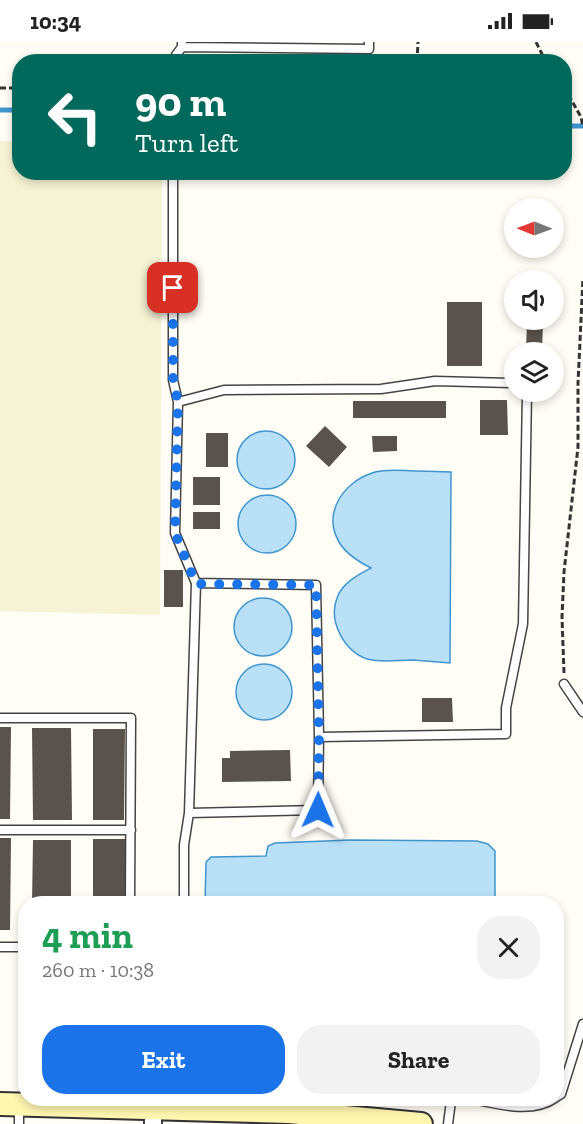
<!DOCTYPE html>
<html lang="en">
<head>
<meta charset="utf-8">
<style>
	:root { --surface:#fff; --page:#f2f2f2; --text:#222; --muted:#767676; --accent:#1a73e8 }
	body { margin:0; font-family:"Zilla Slab",serif; background:var(--page); color:var(--text); height:100vh; display:flex; flex-direction:column; font-size:22px; white-space:nowrap }
	* { box-sizing:border-box; margin:0 }
	p { font-size:20px; color:var(--muted) }
	.icon { flex:none; width:33px; height:33px; fill:none; stroke:currentColor; stroke-width:2; stroke-linecap:round; stroke-linejoin:round }
	.map { position:relative; flex:1; overflow:hidden }
	.drawer { position:absolute; left:18px; top:854px; width:546px; height:210px; display:flex; flex-direction:column; background:var(--surface); border-radius:24px; box-shadow:0 3px 9px #0003 }
	.drawer>* { flex:none }
	.hud { position:absolute; left:12px; top:12px; width:560px; height:126px; border-radius:24px; box-shadow:0 3px 9px #0003; background:#00695c; color:#fff; overflow:hidden }
	.needle { width:39px; rotate:271deg }
	.controls { position:absolute; left:504px; top:156px; display:grid; gap:12px }
	.controls a { display:grid; place-items:center; width:60px; height:60px; border-radius:50%; background:var(--surface); box-shadow:0 3px 9px #0003; font-size:30px }
	.pin { position:absolute; display:grid; place-items:center; width:51px; height:51px; color:#fff; margin:-26px; border-radius:12px; box-shadow:0 3px 9px #0006 }
	.me { position:absolute; width:66px; margin:-33px; rotate:1deg; stroke-linejoin:round; filter:drop-shadow(0 0 4px #0008) }
	.turn { display:flex; align-items:center; gap:21px; height:126px; padding:0 24px; font-size:27px }
	.turn .icon { width:78px; height:78px; stroke-width:2.5 }
	.turn b { display:block; font-size:42px; line-height:51px }
	.round { display:grid; place-items:center; flex:none; width:63px; height:63px; border-radius:24px; background:var(--page) }
	.headline { display:flex; align-items:center; justify-content:space-between; height:102px; padding:0 24px }
	h1 { font-size:36px; font-weight:700; line-height:45px; color:#1e9e55 }
	.action { display:flex; gap:12px; margin-top:auto; padding:12px 24px }
	.action a { flex:1; height:69px; border-radius:24px; background:var(--accent); color:#fff; font-size:24px; font-weight:700; line-height:69px; text-align:center }
	.action a+a { background:var(--page); color:var(--text) }
	.status { display:flex; justify-content:space-between; align-items:center; height:42px; padding:0 30px; background:var(--surface); direction:ltr }
	.status svg { height:16px; fill:currentColor }
	.map>svg:first-child { display:block }
	.farmland { fill:#f6f3d4 }
	.water { fill:#b9e0f7; stroke:#3f96cf; stroke-width:1.5 }
	.lines { fill:none; stroke-linecap:round; stroke-linejoin:round }
	.stream { stroke:#3f96cf; stroke-width:5 }
	.building { fill:#5a524d }
	.lane-casing { stroke:#444; stroke-width:11 }
	.street-casing { stroke:#444; stroke-width:20 }
	.secondary-casing { stroke:#333; stroke-width:26 }
	.path { stroke:#333; stroke-width:3; stroke-dasharray:6 3; stroke-linecap:butt }
	.lane { stroke:#fff; stroke-width:8 }
	.street { stroke:#fff; stroke-width:16 }
	.secondary { stroke:#fff6b0; stroke-width:22 }
	.route { stroke:#1a73e8; stroke-width:10; stroke-dasharray:0 18 }
</style>
</head>
<body>
<div class="status"><b>10:34</b><svg viewBox="0 0 49 12"><path d="M0 12V9h3v3zM5 12V6h3v6zM10 12V3h3v9zM15 12V0h3v12zM26 1h20v11H26zM47 4h2v5h-2z"/></svg></div>
<div class="map">
<svg width="583" height="1082" viewBox="0 0 583 1082">
	<rect width="100%" height="100%" fill="#fffdf5"/>
	<!-- farmland -->
	<path class="farmland" d="M0 99 19 100 20 130 162 131 160 573 0 569Z"/>
	<!-- water -->
	<path class="water" d="M237 418a29 29 0 1 1 58 0a29 29 0 1 1-58 0Z
		M418 429 451 430 450 621C438 620 425 619 413 618 397 618 382 621 367 617 344 609 328 579 337 556 342 541 358 533 371 526 359 520 346 512 339 500 322 471 344 440 372 431 385 426 404 429 418 429Z
		M238 482a29 29 0 1 1 58 0a29 29 0 1 1-58 0Z
		M234 585a29 29 0 1 1 58 0a29 29 0 1 1-58 0Z
		M236 650a28 28 0 1 1 56 0a28 28 0 1 1-56 0Z
		M350 798 477 799 488 802 495 809V861H205L206 820 211 815 266 814 268 804 275 801Z"/>
	<g class="lines">
		<!-- stream -->
		<path class="stream" d="M0 68H20
			M564 84H583"/>
	</g>
	<!-- building -->
	<path class="building" d="M447 260H482V324H447Z
		M527 278H543L542 310H526Z
		M480 358H507L508 393H480Z
		M353 359H446V376H353Z
		M325 384 347 405 329 425 306 404Z
		M206 391H228V425H206Z
		M372 394H397V409L373 410Z
		M193 435H220V463H193Z
		M193 470H220V487H193Z
		M164 528H183V565H164Z
		M422 656H452L453 680H422Z
		M0 685H11L10 777H0Z
		M32 686H71L72 778H33Z
		M93 687H125L124 778H93Z
		M290 708 291 739 222 740V716H230V709Z
		M0 796H11L10 888H0Z
		M93 797H125V861H93Z
		M33 798H71V861H32Z"/>
	<g class="lines">
		<!-- lane casing -->
		<g class="lane-casing">
			<path id="lane" d="M182 0V5L369 7V0
				M176 20V13L182 5
				M173 130V338L178 360 175 491 196 541 316 543 319 695 318 768 189 771 184 803V861
				M178 360 224 348 381 347 435 339 514 341
				M564 642 583 670
				M0 676H131L130 861
				M319 695 506 692V666L523 582 527 350
				M189 771 196 541
				M0 788H131
				M0 905H26
				M556 1055 561 1052 583 982
				M467 1056C494 1061 531 1073 555 1056
				M19 1082V1063
				M448 1082 451 1059 459 1056"/>
		</g>
		<!-- street casing -->
		<g class="street-casing">
			<path id="street" d="M153 1082V1066"/>
		</g>
		<!-- secondary casing -->
		<g class="secondary-casing">
			<path id="secondary" d="M0 1062 289 1070 421 1082"/>
		</g>
		<!-- path -->
		<path class="path" d="M536 0 546 20
			M417 20 418 0
			M564 45 581 75 583 85
			M0 46H20
			M564 631 562 575 564 530 578 405V341L583 236"/>
		<!-- lane -->
		<use href="#lane" class="lane"/>
		<!-- street -->
		<use href="#street" class="street"/>
		<!-- secondary -->
		<use href="#secondary" class="secondary"/>
	</g>
	<g class="lines">
		<!-- route -->
		<path class="route" d="M173 246V338L178 360 175 491 196 542 316 543 319 695 318 768"/>
	</g>
</svg>
<div class="controls">
<a><svg class="needle" viewBox="-14 -14 28 28"><path d="M0-13l5 13h-10z" fill="#e53935"/><path d="M0 13l5-13h-10z" fill="#767676"/></svg></a>
<a><svg class="icon" aria-label="sound" viewBox="0 0 24 24"><path d="M4 9h4l5-4v14l-5-4H4zM17 9q2 3 0 6"/></svg></a>
<a><svg class="icon" aria-label="layers" viewBox="0 0 24 24"><path d="M12 4l9 5-9 5-9-5zM3 14l9 5 9-5"/></svg></a>
</div>
<div class="pin" style="left:173px;top:246px;background:#d93025"><svg class="icon" aria-label="arrive" viewBox="0 0 24 24"><path d="M6 21V4h12l-3 4 3 4H6"/></svg></div>
<svg class="me" style="left:318px;top:768px" viewBox="-20 -20 40 40"><path d="M0-17L14 15 0 8-14 15z" fill="#1a73e8" stroke="#fff" stroke-width="4"/></svg>
<div class="hud">
<div class="turn"><svg class="icon" aria-label="left" viewBox="0 0 24 24"><path d="M17 20v-9H6M10 6l-5 5 5 5"/></svg><div><b>90 m</b>Turn left</div></div>
</div>
<section class="drawer">
<div class="headline"><div><h1>4 min</h1><p>260 m · 10:38</p></div><a class="round"><svg class="icon" aria-label="close" viewBox="0 0 24 24"><path d="M6 6l12 12M18 6L6 18"/></svg></a></div>
<div class="action"><a>Exit</a><a>Share</a></div>
</section>
</div>
</body>
</html>
